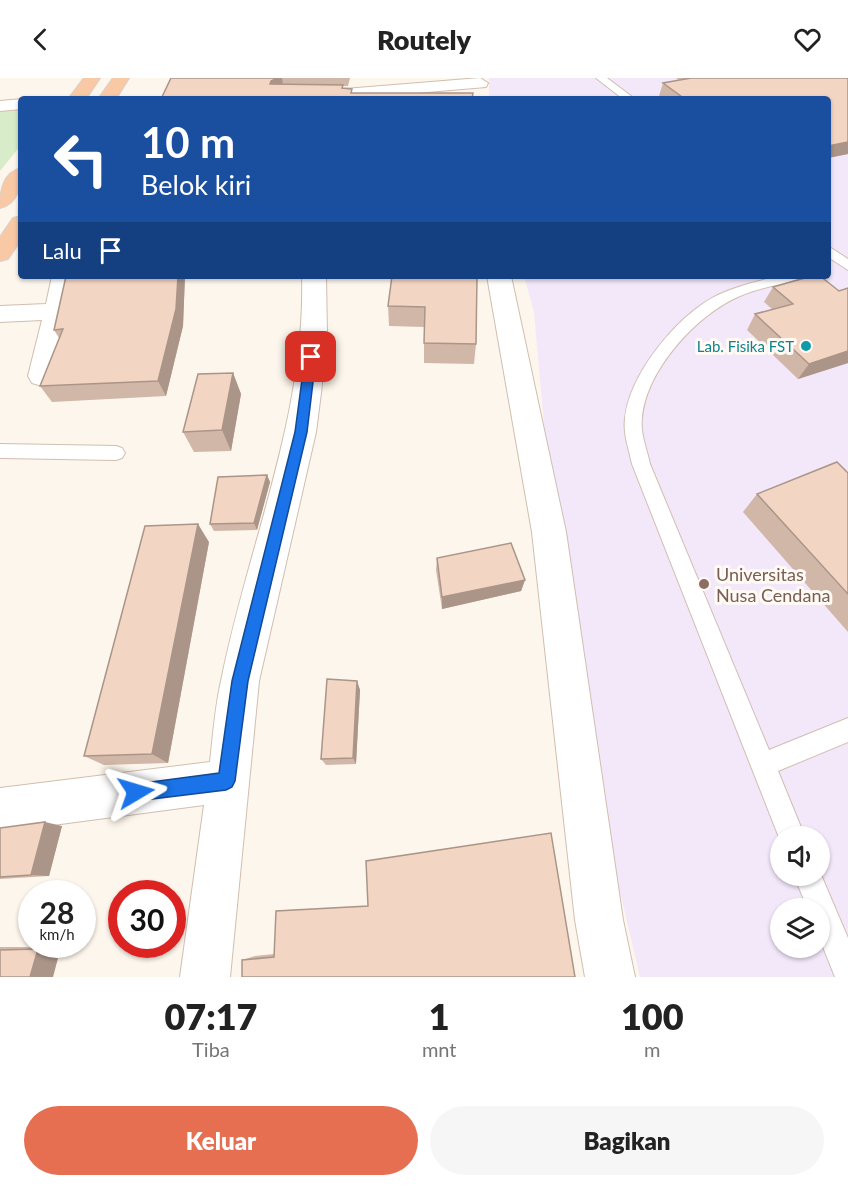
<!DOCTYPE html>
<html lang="id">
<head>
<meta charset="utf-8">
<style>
	:root { --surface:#fff; --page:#f6f6f6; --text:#222; --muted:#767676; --accent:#e76f51 }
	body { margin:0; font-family:Lato,sans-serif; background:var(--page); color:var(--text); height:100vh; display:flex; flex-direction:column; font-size:22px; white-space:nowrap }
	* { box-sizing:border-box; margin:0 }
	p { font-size:20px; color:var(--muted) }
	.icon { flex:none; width:33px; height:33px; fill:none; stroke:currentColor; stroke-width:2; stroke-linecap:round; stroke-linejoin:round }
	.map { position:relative; height:899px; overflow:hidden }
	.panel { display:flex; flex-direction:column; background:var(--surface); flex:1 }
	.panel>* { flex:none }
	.top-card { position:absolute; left:18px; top:18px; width:813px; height:183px; border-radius:6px; box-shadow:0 2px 4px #0004; background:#1a4fa0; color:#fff; overflow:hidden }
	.buttons { position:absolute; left:770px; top:748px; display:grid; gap:12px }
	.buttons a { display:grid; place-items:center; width:60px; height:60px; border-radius:50%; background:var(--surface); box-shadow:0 2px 4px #0004; font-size:30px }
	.speed { position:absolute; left:18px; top:802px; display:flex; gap:12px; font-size:30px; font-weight:700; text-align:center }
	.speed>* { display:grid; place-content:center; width:78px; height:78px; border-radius:50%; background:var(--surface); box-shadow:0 2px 4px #0004; line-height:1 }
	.speed small { font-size:15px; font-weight:400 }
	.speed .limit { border:9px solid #d22; background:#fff; color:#111 }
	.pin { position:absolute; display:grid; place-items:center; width:51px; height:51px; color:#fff; margin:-26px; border-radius:12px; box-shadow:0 3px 9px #0006 }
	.me { position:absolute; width:66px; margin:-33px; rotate:83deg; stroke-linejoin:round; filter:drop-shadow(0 0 4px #0008) }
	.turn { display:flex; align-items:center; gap:21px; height:126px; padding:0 24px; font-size:27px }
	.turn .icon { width:78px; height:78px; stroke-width:2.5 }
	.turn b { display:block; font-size:42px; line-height:51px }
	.then { display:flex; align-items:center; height:57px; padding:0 24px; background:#0003; gap:12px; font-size:22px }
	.eta { display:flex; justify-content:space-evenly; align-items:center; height:102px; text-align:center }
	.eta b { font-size:36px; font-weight:800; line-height:42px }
	.primary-button { display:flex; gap:12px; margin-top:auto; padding:12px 24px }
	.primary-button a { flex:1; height:69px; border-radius:36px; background:var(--accent); color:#fff; font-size:24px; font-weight:800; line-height:69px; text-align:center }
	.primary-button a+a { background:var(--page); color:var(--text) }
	header { display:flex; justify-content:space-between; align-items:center; height:78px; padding:0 24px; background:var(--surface); font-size:27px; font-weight:800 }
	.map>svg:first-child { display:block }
	.education { fill:#f3e8fa; fill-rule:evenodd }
	.green { fill:#d8ecc9 }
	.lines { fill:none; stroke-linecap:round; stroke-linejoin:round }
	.service-casing { stroke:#d1beb0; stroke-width:2 }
	.minor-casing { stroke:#d1beb0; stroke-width:2 }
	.trunk-casing { stroke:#dad1cd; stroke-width:2 }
	.service { fill:#fff; fill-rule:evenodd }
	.minor { fill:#fff; fill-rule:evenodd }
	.trunk { fill:#f9c8a4; fill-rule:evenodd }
	.wall { fill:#d1b7a8 }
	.shaded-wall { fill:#aa9588 }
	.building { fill:#f3d5c3; stroke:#aa9588; stroke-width:1.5 }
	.route { fill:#1a73e8; stroke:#114b97; stroke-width:1.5 }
	.culture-dot { fill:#0f9aa8; stroke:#fffaf3; stroke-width:2 }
	.education-dot { fill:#8d6e63; stroke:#fffaf3; stroke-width:2 }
	.labels { text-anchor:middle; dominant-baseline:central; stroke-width:6; stroke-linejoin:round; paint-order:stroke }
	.far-culture-label { font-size:15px; fill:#0d838f; stroke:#fffaf3; text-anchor:end }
	.education-label { font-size:18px; fill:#785e54; stroke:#fffaf3; text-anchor:start }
</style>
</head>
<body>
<header><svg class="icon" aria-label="back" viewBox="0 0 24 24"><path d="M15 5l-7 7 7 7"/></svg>Routely<svg class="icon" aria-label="heart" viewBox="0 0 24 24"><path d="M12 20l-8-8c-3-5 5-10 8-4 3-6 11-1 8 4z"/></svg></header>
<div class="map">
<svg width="848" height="899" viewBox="0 0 848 899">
	<rect width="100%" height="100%" fill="#fdf6ec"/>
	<!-- education -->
	<path class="education" d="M489 0H848V899H640L572 609 549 403 534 234 524 198H828V21H489ZM780 759H819V798H780ZM780 831H819V870H780Z"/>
	<!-- green -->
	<path class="green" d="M21 29V67L0 93V31Z"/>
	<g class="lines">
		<!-- service casing -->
		<g class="service-casing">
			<path id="service" d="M596 0H607L635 21H623Z
				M828 168 848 181V192L828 179Z
				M778 198H800L798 201C779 207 758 210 740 218 697 236 646 292 642 340 640 356 647 371 650 386L769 672 848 640V664L778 693 805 759H780V762L632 386C629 371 623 356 625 341 629 297 675 241 712 220 732 209 756 204 778 198Z
				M0 366 116 368 122 370 125 375 122 380 116 382 0 380Z
				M819 792 848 860V899H835L819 859V831H808L794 798H819Z"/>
		</g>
		<!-- minor casing -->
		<g class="minor-casing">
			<path id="minor" d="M480 0 488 5 486 9 346 21H313L311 18 320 13Z
				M22 21 21 31 0 33V23Z
				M52 198H76L56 298 52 305 42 308 32 305 28 298 42 242 0 244V228L46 226Z
				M302 198H326L327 256 321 315 316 354 259 603 230 899H180L204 727 0 754V710L210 684C213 657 215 629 221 603 248 467 306 338 302 198Z
				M487 198H511L566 454 623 842 635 899H585L575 842 532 454Z"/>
		</g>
		<!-- trunk casing -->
		<g class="trunk-casing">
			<path id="trunk" d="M84 0H100L86 21H68Z
				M113 0H129L116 21H98Z
				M21 90C21 106 19 126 0 130 0 114 2 95 21 90Z
				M21 138V162L8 181 0 183V159L13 140Z"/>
		</g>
		<!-- service -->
		<use href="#service" class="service"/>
		<!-- minor -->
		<use href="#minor" class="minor"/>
		<!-- trunk -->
		<use href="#trunk" class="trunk"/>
	</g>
	<!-- wall -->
	<path class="wall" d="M171 0H350L348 8H343V10L353 15 161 21Z
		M676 0H848V76L828 80V21H662L659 18 663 5 679 2Z
		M66 198H185L183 248 166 318 52 324 40 308 59 260 54 252Z
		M392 198 476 266 474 286 424 285V249L389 248 388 228Z
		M812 198 848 285 798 301 747 252 755 236 772 231 764 224 773 209Z
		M233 295 241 316 231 373 194 374 183 354Z
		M848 395V554L743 434 757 416Z
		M267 397 270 404 257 452 214 453 210 446Z
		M209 464 168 685 104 687 84 678Z
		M437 480 525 502 521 513 442 531 436 492Z
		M357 603 360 612 356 686 326 687 321 681Z
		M62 748 49 798 0 801V750Z
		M0 869H61L0 899Z
		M274 876 575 899 242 882 255 878Z"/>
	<!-- shaded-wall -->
	<path class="shaded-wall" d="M277 0H282L284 13 270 6 271 3Z
		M848 64V76L828 80V68Z
		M178 198H185L183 248 166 318 158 303Z
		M848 273V285L798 301 809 286Z
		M233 295 241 316 231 373 222 352Z
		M267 397 270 404 257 452 254 445Z
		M198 446 209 464 168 685 152 676Z
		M525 502 521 513 442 531V519Z
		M357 603 360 612 356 686 353 680Z
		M45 744 62 748 49 798 31 797Z
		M61 869 53 899H30L38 871Z"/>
	<!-- building -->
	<path class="building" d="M171 0H277L271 3 270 6 343 7 342 10 352 11 351 15H473L472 21H161Z
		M691 0H848V64L828 68V21H685L663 5Z
		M66 198H178L176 231 158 303 40 308 63 251 54 252Z
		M392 198H477L476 266 424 265 425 229 388 228Z
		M812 198H820L839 213 848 210V273L809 286 755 236 793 226 773 209Z
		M233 295 222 352 183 354 198 296Z
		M837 384 848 395V516L757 416Z
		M267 397 254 445 210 446 218 399Z
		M198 446 152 676 84 678 145 448Z
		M511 465 525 502 442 519 437 480Z
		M327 601 357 603 353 680 321 681Z
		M45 744 31 797 0 799V750Z
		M551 755 575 899H242V882L274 879 276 833 368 828 366 783Z
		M38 871 30 899H0V872Z"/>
	<!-- route -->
	<path class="route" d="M311 275 316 279 307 354 248 603 235 703 232 709 226 712 136 723 130 721 127 714 130 708 136 706 219 695 232 603 295 354 305 279Z"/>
	<!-- markers -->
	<circle class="culture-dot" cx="806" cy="268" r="6"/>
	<circle class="education-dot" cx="704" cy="506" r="6"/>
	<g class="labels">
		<!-- far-culture labels -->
		<g class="far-culture-label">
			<text x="794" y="268">Lab. Fisika FST</text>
		</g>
		<!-- education labels -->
		<g class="education-label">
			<text x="716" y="496">Universitas<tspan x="716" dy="21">Nusa Cendana</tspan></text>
		</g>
	</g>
</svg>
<div class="buttons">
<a><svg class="icon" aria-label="sound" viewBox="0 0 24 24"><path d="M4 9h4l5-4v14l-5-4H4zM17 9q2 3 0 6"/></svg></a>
<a><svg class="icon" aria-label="layers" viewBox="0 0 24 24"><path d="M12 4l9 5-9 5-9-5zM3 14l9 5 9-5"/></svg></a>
</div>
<div class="speed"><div>28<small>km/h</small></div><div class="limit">30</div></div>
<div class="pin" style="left:311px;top:279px;background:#d93025"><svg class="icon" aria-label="arrive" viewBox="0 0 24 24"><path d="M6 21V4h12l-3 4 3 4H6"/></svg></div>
<svg class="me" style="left:136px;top:714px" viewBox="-20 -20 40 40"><path d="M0-17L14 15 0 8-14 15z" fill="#1a73e8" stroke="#fff" stroke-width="4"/></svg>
<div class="top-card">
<div class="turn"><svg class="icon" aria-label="left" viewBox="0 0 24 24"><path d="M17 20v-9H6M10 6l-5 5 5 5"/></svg><div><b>10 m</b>Belok kiri</div></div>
<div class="then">Lalu<svg class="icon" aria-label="arrive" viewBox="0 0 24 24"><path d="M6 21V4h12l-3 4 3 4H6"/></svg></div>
</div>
</div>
<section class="panel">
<div class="eta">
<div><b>07:17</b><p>Tiba</p></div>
<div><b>1</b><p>mnt</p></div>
<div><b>100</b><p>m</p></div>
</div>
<div class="primary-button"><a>Keluar</a><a>Bagikan</a></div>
</section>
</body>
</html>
